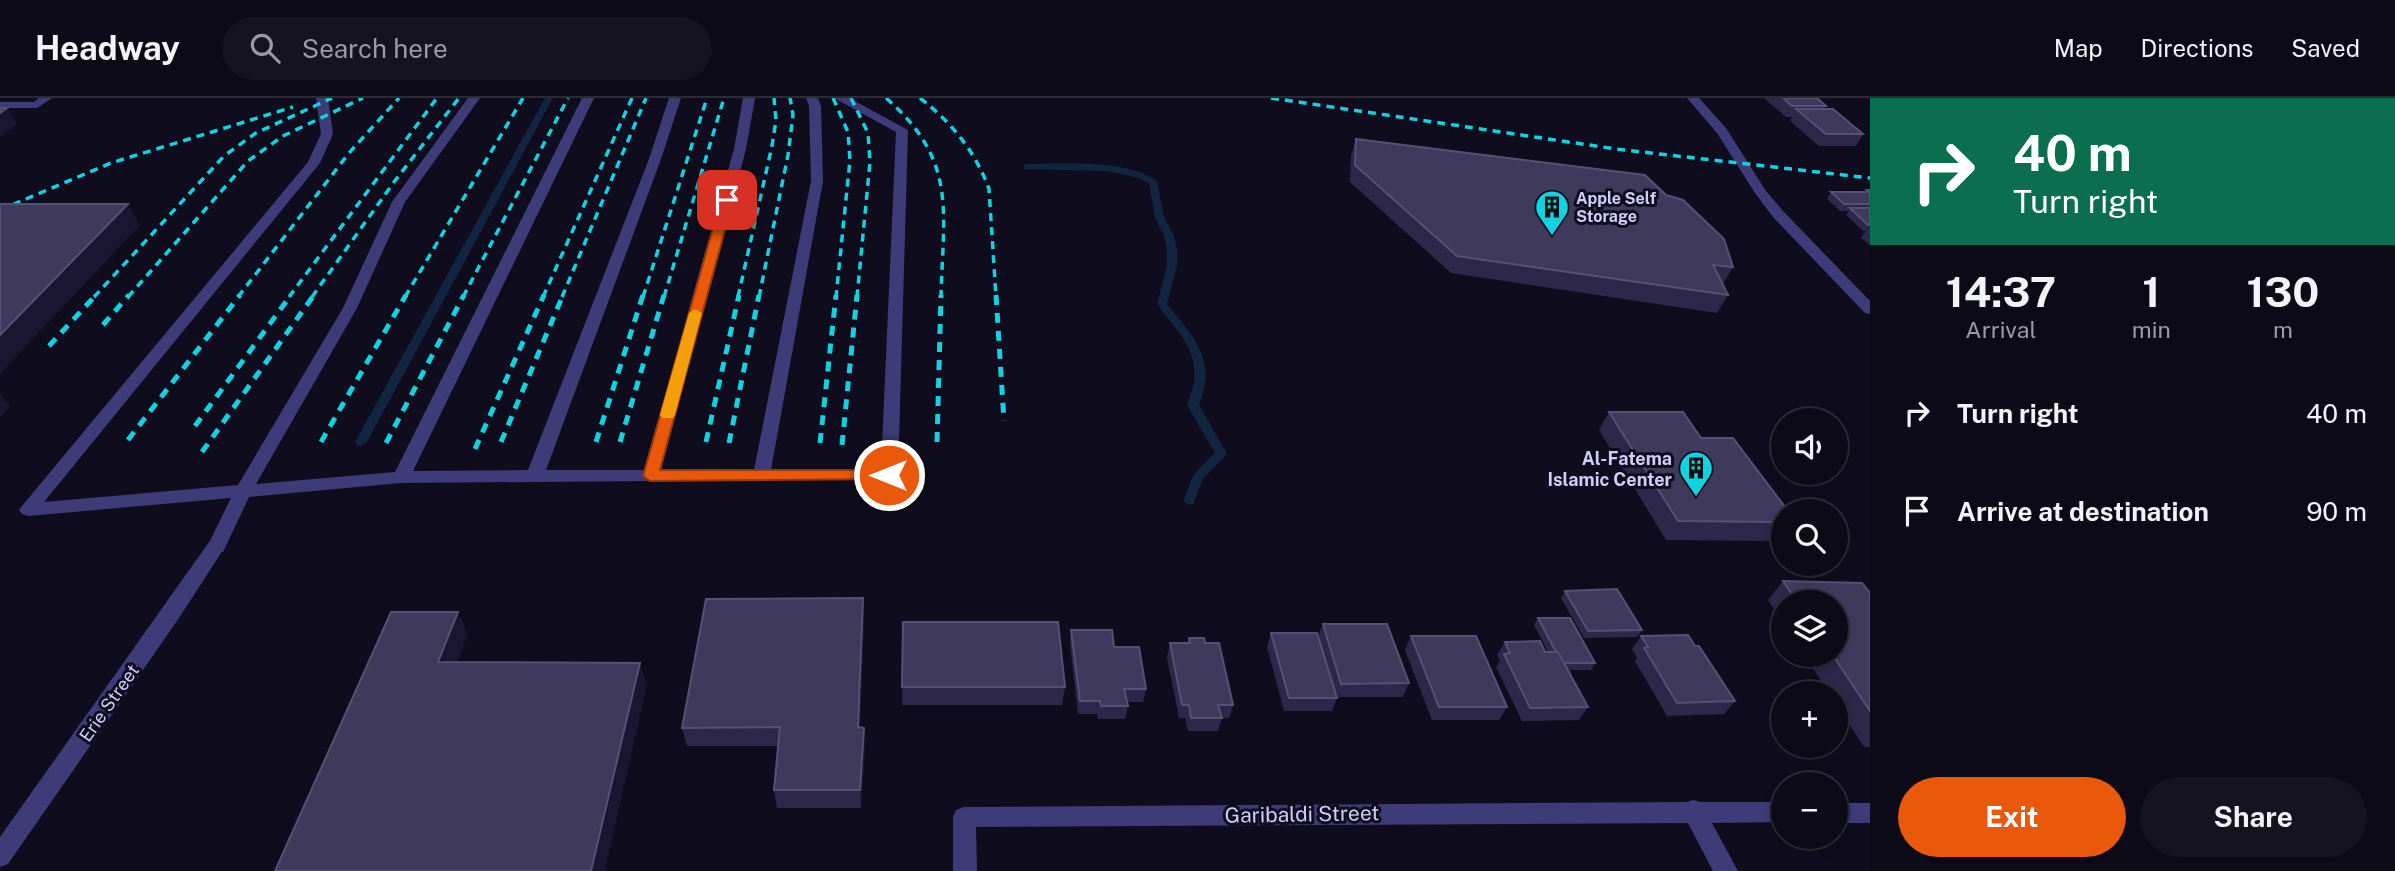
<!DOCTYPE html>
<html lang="en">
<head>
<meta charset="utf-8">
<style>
	:root { --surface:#0b0a16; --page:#14131f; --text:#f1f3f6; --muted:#9a9aa1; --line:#2b2b35; --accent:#ea580c }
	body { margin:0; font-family:"Public Sans",sans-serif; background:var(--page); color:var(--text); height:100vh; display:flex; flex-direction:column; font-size:26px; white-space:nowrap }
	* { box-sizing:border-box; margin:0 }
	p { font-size:23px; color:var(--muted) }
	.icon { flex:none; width:38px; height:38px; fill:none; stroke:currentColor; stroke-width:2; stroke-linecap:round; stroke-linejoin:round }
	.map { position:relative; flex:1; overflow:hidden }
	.details { display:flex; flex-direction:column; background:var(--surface); width:525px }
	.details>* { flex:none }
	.banner { background:#0b6e4f; color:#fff; overflow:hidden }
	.fabs { position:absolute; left:1771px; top:310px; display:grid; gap:14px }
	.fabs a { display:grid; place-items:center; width:77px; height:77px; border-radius:50%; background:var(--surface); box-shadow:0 4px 10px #0003,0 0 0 2px var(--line); font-size:35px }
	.pin { position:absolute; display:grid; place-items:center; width:60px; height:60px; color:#fff; margin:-30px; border-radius:14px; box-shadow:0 4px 10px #0006 }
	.me { position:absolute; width:77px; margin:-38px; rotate:270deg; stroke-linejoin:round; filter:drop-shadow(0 0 5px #0008) }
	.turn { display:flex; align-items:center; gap:24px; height:147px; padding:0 28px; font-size:32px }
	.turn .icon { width:91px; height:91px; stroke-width:2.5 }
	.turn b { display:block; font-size:49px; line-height:60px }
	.eta { display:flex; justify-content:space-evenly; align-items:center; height:119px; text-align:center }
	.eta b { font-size:42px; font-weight:700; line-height:49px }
	.action { display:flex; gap:14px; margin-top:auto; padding:14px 28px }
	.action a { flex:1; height:80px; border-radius:42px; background:var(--accent); color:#fff; font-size:28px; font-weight:700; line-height:80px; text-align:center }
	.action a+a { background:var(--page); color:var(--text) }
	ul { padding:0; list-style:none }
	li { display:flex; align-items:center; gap:21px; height:98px; padding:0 28px }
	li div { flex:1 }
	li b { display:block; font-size:26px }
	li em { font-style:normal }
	header { display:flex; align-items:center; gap:42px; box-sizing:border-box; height:98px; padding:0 35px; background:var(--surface); border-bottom:2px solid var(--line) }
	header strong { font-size:33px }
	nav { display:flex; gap:38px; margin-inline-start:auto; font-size:24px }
	.search { width:490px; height:63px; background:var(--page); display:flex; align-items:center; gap:18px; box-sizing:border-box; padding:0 24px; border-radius:38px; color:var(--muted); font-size:26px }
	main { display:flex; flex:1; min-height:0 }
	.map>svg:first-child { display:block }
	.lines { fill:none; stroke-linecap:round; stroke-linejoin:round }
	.stream { fill:#112541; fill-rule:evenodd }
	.service { fill:#3d3c78; fill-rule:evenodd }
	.minor { fill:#3d3c78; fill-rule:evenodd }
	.tertiary { fill:#3d3c78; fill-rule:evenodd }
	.rail-far1 { stroke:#12d1e1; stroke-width:3.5; stroke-dasharray:8 6; stroke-linecap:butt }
	.rail { stroke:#12d1e1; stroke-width:5; stroke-dasharray:10 8; stroke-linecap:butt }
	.wall { fill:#2d2749 }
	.shaded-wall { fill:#1a1530 }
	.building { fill:#3f395c; stroke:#565075; stroke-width:2 }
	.route { fill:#ea580c; stroke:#983908; stroke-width:2 }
	.slow { fill:#f59e0b }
	.labels { text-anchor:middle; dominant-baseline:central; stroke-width:6; stroke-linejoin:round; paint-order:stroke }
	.far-poi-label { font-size:16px; font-weight:bold; fill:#d1cdfb; stroke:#0f0d1d; text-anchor:start }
	.poi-label { font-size:18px; font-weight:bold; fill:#d1cdfb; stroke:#0f0d1d; text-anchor:end }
	.street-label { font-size:18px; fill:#d1cdfb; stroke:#0f0d1d }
	.near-street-label { font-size:21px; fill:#d1cdfb; stroke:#0f0d1d }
</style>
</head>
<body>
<header>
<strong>Headway</strong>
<div class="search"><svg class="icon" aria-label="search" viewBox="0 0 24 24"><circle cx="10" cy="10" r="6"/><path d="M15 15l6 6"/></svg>Search here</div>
<nav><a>Map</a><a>Directions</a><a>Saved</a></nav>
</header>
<main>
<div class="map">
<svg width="1870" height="773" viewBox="0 0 1870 773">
	<rect width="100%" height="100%" fill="#0f0d1d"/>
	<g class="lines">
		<!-- stream -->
		<path class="stream" d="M545 0H553L367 344 361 348 357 347 355 344Z
			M1027 66C1065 66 1126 61 1157 83L1164 119 1174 138 1177 151V167L1167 206C1195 241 1217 261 1199 307L1227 356 1203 381 1193 406 1189 407 1183 403 1194 376 1215 355 1187 307C1207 259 1184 242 1157 206L1167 167V151L1164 138 1155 119 1149 85 1135 79 1107 73 1024 71V67Z"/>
		<!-- service -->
		<path class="service" d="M39 0H52L37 10H0V4H34Z
			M316 0H328L333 36 320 65 44 404 238 387 343 210 392 104 468 0H480L405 104 357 210 256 386 395 374 582 0H594L413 373 528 372 649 61 669 0H681L661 61 546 372H644L734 51 743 0H755L746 51 661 372H754L811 83 809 8 806 0H818L821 8 823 83 771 372 881 371 896 34 834 0H849L908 32 898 377 895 381 401 385 249 399 223 454H209L207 449 231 400 28 418 22 416 19 412 22 408 308 64 321 36Z"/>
		<!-- minor -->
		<path class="minor" d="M216 442 223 444 225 449 177 523 8 766 0 769V739L209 444Z
			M1693 702 1700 704H1783V724L1712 725 1738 773H1713L1688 725 976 729 977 773H953V719L956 712 964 709 1686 704Z
			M1836 705H1870V725H1836Z"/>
		<!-- tertiary -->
		<path class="tertiary" d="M1687 0H1699L1726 30 1766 93 1783 113 1870 203V216L1865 215 1773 119 1755 95 1717 35Z"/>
		<!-- rail-far1 -->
		<path class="rail-far1" d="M833 0 848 34 850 62 836 199
			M851 0 868 35 870 64 857 199
			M886 0C958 63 943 112 941 199
			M920 0C952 25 975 53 989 91L996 199
			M1271 0 1616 51 1870 80
			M0 112 111 65 293 9
			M94 199 224 58 256 35 332 0
			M128 199 248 63 283 38 363 0
			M238 199 349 55 399 0
			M289 199 437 0
			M312 199 394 84 459 0
			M405 199 523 0
			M463 199 568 0
			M543 199 632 0
			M562 199 646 0
			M643 199 707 0
			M664 199 724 0
			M738 199 772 48 776 22 774 0
			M759 199 788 57 793 17 790 0"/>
		<!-- rail -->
		<path class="rail" d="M996 197 1004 323
			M103 227 129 197
			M49 248 96 197
			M195 328 291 197
			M128 342 240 197
			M321 344 406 197
			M501 344 563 197
			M596 344 643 197
			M620 344 664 197
			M706 344 739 197
			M937 344 941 197
			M386 345 464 197
			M729 345 759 197
			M820 345 836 197
			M842 347 857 197
			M475 351 544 197
			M202 354 314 197"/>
	</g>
	<!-- wall -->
	<path class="wall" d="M1764 0H1817L1826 8 1824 11 1863 36 1856 48H1819L1790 23 1792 19H1786Z
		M1356 41 1733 169 1723 186 1728 197 1717 215 1451 175 1350 84 1351 58Z
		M1867 92H1870V147L1861 140 1866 133H1863L1846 117 1849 113H1840L1827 101 1831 94H1865Z
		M1609 314 1701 340 1783 413V441L1782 443 1666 442 1599 332Z
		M1783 483 1870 495V649H1864L1836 606V595H1829L1804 556H1836V504H1783V525L1768 502Z
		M1565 493 1642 532 1637 539 1584 540 1561 500Z
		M863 500 864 519 860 629 865 648 861 710H777L774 692 778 648H687L682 630Z
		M1538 520 1595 565 1591 572H1568L1588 609 1579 622 1522 623 1496 569 1500 563 1497 557 1505 544 1548 554 1534 527Z
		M1323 526 1409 585 1403 599H1337L1332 613H1284L1267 549 1271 535 1318 538Z
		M1071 532 1114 549 1146 591 1143 604H1127L1128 608 1125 621H1098L1097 616H1078L1070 546Z
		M1411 538 1507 609 1499 622H1432L1405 552Z
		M1641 538 1695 548 1735 603 1724 616 1667 618 1635 563 1637 560 1632 551Z
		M1189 540 1205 545 1233 607 1229 620H1222L1218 633H1188L1185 620H1179L1167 559 1170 545H1187Z
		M902 589H1065L1062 607H902Z"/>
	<!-- shaded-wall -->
	<path class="shaded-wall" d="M7 10 17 26 0 39V15Z
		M128 106 140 127 0 276V237Z
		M0 295 10 309 0 319Z
		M863 500 864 519 859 647 858 629Z
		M458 514 468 536 449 586 438 564Z
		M640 565 647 587 605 773H591Z
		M864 630 865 648 861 710 860 692Z"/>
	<!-- building -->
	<path class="building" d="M1783 0H1817L1826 8H1792Z
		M0 10H7L0 15Z
		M1796 11H1833L1863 36H1826Z
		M1356 41 1645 77 1666 97 1683 102 1724 141 1733 169 1713 167 1728 197 1457 158 1355 67Z
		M1867 92H1870V106H1844L1831 94H1870Z
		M0 106H128L0 237Z
		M1850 110H1870V126L1868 127Z
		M1609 314H1683L1701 340H1733L1788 413H1783V424L1678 423Z
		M1783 483 1862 485 1870 495V613L1832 556H1836V504H1797Z
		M1617 491 1642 532 1588 533 1565 493Z
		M863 500 858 629 864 630 860 692H774L780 629 682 630 706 501Z
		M391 514H458L438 564 640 565 591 773H275Z
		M1538 520H1570L1595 565H1564L1558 554H1556Z
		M903 524H1058L1065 589H902Z
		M1323 526H1387L1409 585 1341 586Z
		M1071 532H1112L1114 549H1139L1146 591H1124L1128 608H1101L1100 603H1080Z
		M1271 535H1317L1337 600H1289Z
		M1688 537 1695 548H1699L1735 603 1677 605 1644 550 1648 549 1641 538Z
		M1411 538H1476L1507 609H1439Z
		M1189 540H1204L1205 545H1219L1233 607H1218L1222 620H1191L1189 607H1182L1170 545H1190Z
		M1540 543 1545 554H1558L1588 609 1530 610 1504 556 1510 555 1505 544Z"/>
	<!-- route -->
	<path class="route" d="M727 98 733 102 660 372H889L897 377 894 381 650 383 643 378 721 102Z"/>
	<!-- slow -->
	<path class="slow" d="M695 211 702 215 675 317 673 320H662L660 317 689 215Z"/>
	<!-- icons -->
	<defs>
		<g id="building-pin" transform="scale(1.75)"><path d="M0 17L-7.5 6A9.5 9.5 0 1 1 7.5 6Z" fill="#12d1e1" stroke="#0f0d1d"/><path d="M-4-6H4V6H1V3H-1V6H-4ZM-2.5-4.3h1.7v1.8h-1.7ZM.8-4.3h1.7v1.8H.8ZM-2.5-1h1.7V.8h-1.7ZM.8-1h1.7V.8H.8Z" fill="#111"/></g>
	</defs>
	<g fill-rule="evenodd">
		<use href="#building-pin" x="1552" y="109"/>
		<use href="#building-pin" x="1696" y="370"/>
	</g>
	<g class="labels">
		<!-- far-poi labels -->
		<g class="far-poi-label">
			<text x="1576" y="100">Apple Self<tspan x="1576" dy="18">Storage</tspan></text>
		</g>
		<!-- poi labels -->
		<g class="poi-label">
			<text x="1672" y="360">Al-Fatema<tspan x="1672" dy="21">Islamic Center</tspan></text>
		</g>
		<!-- street labels -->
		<g class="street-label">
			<text transform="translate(109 605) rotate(-55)">Erie Street</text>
		</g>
		<!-- near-street labels -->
		<g class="near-street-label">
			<text transform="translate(1302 716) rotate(-1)">Garibaldi Street</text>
		</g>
	</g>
</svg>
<div class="fabs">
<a><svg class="icon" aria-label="sound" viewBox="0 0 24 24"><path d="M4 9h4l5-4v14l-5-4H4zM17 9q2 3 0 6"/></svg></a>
<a><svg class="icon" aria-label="search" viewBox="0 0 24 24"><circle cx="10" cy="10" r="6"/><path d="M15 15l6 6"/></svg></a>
<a><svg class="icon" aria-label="layers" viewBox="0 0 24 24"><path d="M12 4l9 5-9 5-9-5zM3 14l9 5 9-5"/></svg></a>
<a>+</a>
<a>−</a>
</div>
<div class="pin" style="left:727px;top:102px;background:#d93025"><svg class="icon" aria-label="arrive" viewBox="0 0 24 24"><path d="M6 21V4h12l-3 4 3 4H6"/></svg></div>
<svg class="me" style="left:889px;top:377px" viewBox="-20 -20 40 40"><circle r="17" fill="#ea580c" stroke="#fff" stroke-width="3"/><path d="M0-11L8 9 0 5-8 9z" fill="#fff"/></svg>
</div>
<section class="details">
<div class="banner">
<div class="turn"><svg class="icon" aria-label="right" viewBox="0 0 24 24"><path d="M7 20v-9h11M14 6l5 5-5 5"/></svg><div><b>40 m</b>Turn right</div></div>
</div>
<div class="eta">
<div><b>14:37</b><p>Arrival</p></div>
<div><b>1</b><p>min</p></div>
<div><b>130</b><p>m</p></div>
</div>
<ul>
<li><svg class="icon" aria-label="right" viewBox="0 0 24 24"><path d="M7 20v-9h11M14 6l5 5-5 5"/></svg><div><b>Turn right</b></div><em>40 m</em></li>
<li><svg class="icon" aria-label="arrive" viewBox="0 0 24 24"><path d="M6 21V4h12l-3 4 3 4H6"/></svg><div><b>Arrive at destination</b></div><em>90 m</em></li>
</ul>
<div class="action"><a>Exit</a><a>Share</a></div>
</section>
</main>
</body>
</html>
